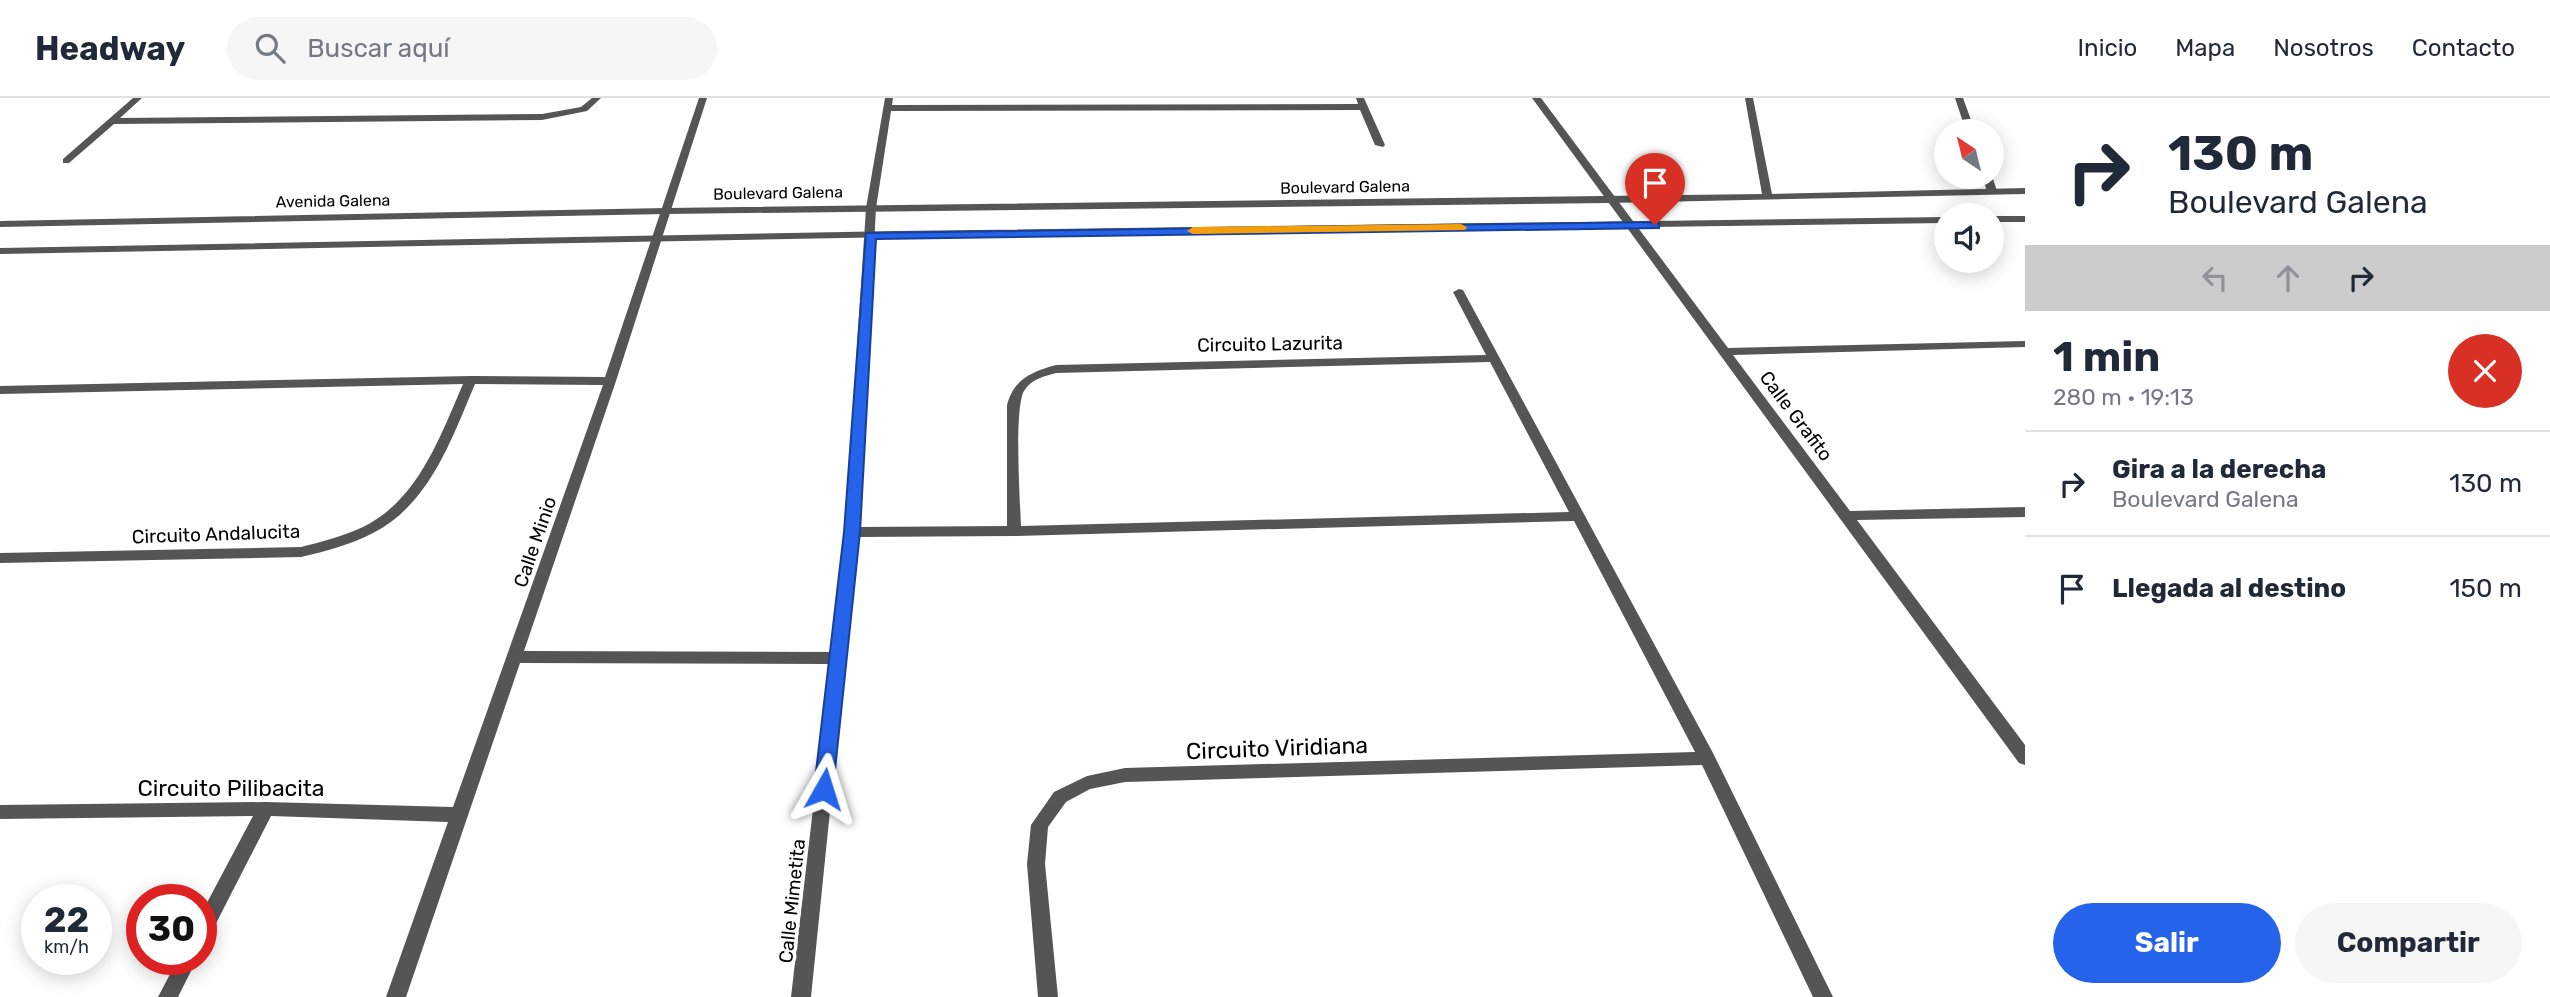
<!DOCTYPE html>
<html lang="es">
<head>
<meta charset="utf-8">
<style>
	:root { --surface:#fff; --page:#f6f6f7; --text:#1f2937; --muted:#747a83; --line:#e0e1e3; --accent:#2563eb }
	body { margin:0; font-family:Rubik,sans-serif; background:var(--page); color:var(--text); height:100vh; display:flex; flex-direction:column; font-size:26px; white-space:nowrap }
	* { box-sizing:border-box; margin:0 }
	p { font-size:23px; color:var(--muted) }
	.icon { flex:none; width:38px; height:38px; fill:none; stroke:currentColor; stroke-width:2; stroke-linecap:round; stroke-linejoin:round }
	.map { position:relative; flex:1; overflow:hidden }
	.details { display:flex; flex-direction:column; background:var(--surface); width:525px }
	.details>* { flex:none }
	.banner { background:#fff; color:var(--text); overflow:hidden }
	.needle { width:46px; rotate:325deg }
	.buttons { position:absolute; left:1934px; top:21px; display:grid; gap:14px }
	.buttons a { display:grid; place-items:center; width:70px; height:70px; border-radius:50%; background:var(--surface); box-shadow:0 4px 18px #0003; font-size:35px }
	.speed { position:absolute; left:21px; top:786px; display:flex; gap:14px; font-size:35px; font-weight:700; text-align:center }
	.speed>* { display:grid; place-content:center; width:91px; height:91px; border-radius:50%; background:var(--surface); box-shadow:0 4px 18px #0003; line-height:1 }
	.speed small { font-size:18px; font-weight:400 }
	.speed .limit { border:10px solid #d22; background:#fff; color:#111 }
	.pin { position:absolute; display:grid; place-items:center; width:60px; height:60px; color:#fff; margin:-72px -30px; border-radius:50% 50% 50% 0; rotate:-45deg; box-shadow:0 0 7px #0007 }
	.pin .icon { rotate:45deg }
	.me { position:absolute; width:77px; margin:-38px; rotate:6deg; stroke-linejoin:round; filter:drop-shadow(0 0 5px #0008) }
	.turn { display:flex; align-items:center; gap:24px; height:147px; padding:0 28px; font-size:32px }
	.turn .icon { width:91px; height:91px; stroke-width:2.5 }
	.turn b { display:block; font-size:49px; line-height:60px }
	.lanes { display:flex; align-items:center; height:66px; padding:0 28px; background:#0003; justify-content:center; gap:35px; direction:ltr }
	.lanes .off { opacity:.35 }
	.round { display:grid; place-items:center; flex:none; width:74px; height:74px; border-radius:37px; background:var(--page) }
	.summary { display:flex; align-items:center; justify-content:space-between; height:119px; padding:0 28px }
	h1 { font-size:42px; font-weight:700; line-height:52px }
	.cta { display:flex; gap:14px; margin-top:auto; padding:14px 28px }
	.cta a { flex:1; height:80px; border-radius:42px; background:var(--accent); color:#fff; font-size:28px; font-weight:700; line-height:80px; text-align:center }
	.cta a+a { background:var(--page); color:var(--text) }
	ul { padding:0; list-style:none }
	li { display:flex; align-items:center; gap:21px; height:105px; padding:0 28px; border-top:2px solid var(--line) }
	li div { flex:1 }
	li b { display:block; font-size:26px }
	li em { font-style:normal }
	header { display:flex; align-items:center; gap:42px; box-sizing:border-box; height:98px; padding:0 35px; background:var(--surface); border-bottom:2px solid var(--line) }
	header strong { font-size:33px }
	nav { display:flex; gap:38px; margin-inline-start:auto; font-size:24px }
	.search { width:490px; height:63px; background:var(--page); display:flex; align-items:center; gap:18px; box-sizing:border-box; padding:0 24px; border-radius:38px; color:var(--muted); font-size:26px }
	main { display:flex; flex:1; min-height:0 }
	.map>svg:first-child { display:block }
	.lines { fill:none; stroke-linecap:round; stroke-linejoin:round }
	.minor { fill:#555; fill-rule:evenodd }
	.tertiary { fill:#555; fill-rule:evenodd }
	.route { fill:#2563eb; stroke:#184099; stroke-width:2 }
	.slow { fill:#f59e0b }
	.labels { text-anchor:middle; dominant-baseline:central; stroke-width:7; stroke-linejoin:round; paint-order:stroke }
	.far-street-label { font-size:16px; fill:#000; stroke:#fff }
	.street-label { font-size:19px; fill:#000; stroke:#fff }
	.near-street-label { font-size:23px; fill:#000; stroke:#fff }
</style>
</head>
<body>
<header>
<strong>Headway</strong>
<div class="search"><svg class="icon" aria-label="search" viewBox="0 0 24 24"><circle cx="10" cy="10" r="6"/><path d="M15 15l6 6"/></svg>Buscar aquí</div>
<nav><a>Inicio</a><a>Mapa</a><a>Nosotros</a><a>Contacto</a></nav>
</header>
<main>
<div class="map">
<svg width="2025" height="899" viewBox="0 0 2025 899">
	<rect width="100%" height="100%" fill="#fff"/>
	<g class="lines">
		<!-- minor -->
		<path class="minor" d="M133 0H142L120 20 542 16 581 9 592 0H601L587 13 542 22 114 26 69 65H63V61Z
			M699 0H707L616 283 524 553 831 554 845 434 866 110 885 0H893L892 7 1358 6 1356 0H1364L1385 47 1383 49 1375 47 1360 12 891 13 876 110 859 429 1007 428V307C1014 281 1031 274 1056 267L1486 257 1453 194 1459 191 1463 192 1713 655 1833 899H1813L1702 667 1125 684 1090 691 1066 704 1048 729 1045 766 1058 899H1038L1027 766 1031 727 1054 694 1087 678 1125 670 1695 654 1574 423 1014 438 858 439 811 899H791L830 566 520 565 406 899H386L448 724 271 718 208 841 201 844V816L253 718 0 721V707L266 704 453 709 603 287 475 286C452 340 430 406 373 435 350 447 326 453 301 459L0 465V455L301 449C322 444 343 438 363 429 418 402 440 339 463 286L0 296V288L471 278 605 279ZM1490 264 1569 414 1021 428C1020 403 1014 310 1024 293 1031 281 1045 278 1056 275Z
			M1532 0H1541L1728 250 2025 243V249L1733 257 1850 413 2025 409V419L1857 422 2025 647V667L2019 665Z
			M1955 0H1963L1975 33H1966Z
			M1992 78 1997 93 1992 96 1987 93 1982 79Z
			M178 861H197L178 899H158Z"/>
		<!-- tertiary -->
		<path class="tertiary" d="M1745 0H1753L1772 96 2025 90V96L1610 105 666 116 0 129V123L666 110 1762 96Z
			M1992 118H2025V124H1992Z
			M1946 119V125L897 139 0 156V150L897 133Z"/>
	</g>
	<!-- route -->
	<path class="route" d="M1655 124 1659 125V130L876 141 860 434 833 691 830 696H817L814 691 844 434 866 135Z"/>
	<!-- slow -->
	<path class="slow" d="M1461 126 1467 129 1465 132 1193 136 1187 133 1193 129Z"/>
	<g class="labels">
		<!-- far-street labels -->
		<g class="far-street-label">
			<text transform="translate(1345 89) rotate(-1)">Boulevard Galena</text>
			<text transform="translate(778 95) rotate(-1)">Boulevard Galena</text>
			<text transform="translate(333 103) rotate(-1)">Avenida Galena</text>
		</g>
		<!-- street labels -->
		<g class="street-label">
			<text transform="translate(1270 246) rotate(-1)">Circuito Lazurita</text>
			<text transform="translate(1796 318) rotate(53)">Calle Grafito</text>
			<text transform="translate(216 436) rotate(-2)">Circuito Andalucita</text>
			<text transform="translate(535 444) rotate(-71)">Calle Minio</text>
			<text transform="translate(792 803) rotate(-84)">Calle Mimetita</text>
		</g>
		<!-- near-street labels -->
		<g class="near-street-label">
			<text transform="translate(1277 650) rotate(-2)">Circuito Viridiana</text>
			<text x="231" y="690">Circuito Pilibacita</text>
		</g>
	</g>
</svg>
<div class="buttons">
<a><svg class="needle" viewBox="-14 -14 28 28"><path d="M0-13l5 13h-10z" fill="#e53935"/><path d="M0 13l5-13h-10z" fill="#747a83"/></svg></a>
<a><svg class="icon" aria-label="sound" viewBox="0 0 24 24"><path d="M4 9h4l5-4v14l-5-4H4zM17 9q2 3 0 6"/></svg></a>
</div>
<div class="speed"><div>22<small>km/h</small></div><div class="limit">30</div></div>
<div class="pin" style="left:1655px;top:127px;background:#d93025"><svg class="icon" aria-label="arrive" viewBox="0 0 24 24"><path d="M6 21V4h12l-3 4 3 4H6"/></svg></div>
<svg class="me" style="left:824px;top:691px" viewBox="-20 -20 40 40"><path d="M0-17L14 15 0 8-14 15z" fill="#2563eb" stroke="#fff" stroke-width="4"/></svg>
</div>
<section class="details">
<div class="banner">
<div class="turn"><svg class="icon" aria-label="right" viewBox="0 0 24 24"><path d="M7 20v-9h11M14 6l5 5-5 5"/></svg><div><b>130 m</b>Boulevard Galena</div></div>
<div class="lanes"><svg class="icon off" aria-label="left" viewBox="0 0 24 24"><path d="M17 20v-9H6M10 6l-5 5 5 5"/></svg><svg class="icon off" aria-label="ahead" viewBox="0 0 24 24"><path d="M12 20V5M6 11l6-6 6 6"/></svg><svg class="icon" aria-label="right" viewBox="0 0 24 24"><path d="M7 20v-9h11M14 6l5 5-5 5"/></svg></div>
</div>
<div class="summary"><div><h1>1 min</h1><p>280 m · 19:13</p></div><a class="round" style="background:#d93025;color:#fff"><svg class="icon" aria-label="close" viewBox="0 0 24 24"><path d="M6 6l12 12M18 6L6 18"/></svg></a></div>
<ul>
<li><svg class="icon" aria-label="right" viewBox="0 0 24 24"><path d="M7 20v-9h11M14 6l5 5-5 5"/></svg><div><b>Gira a la derecha</b><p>Boulevard Galena</p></div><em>130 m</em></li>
<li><svg class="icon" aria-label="arrive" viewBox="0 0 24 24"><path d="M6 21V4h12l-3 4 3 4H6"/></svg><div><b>Llegada al destino</b></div><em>150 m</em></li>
</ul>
<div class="cta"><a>Salir</a><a>Compartir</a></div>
</section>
</main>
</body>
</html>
